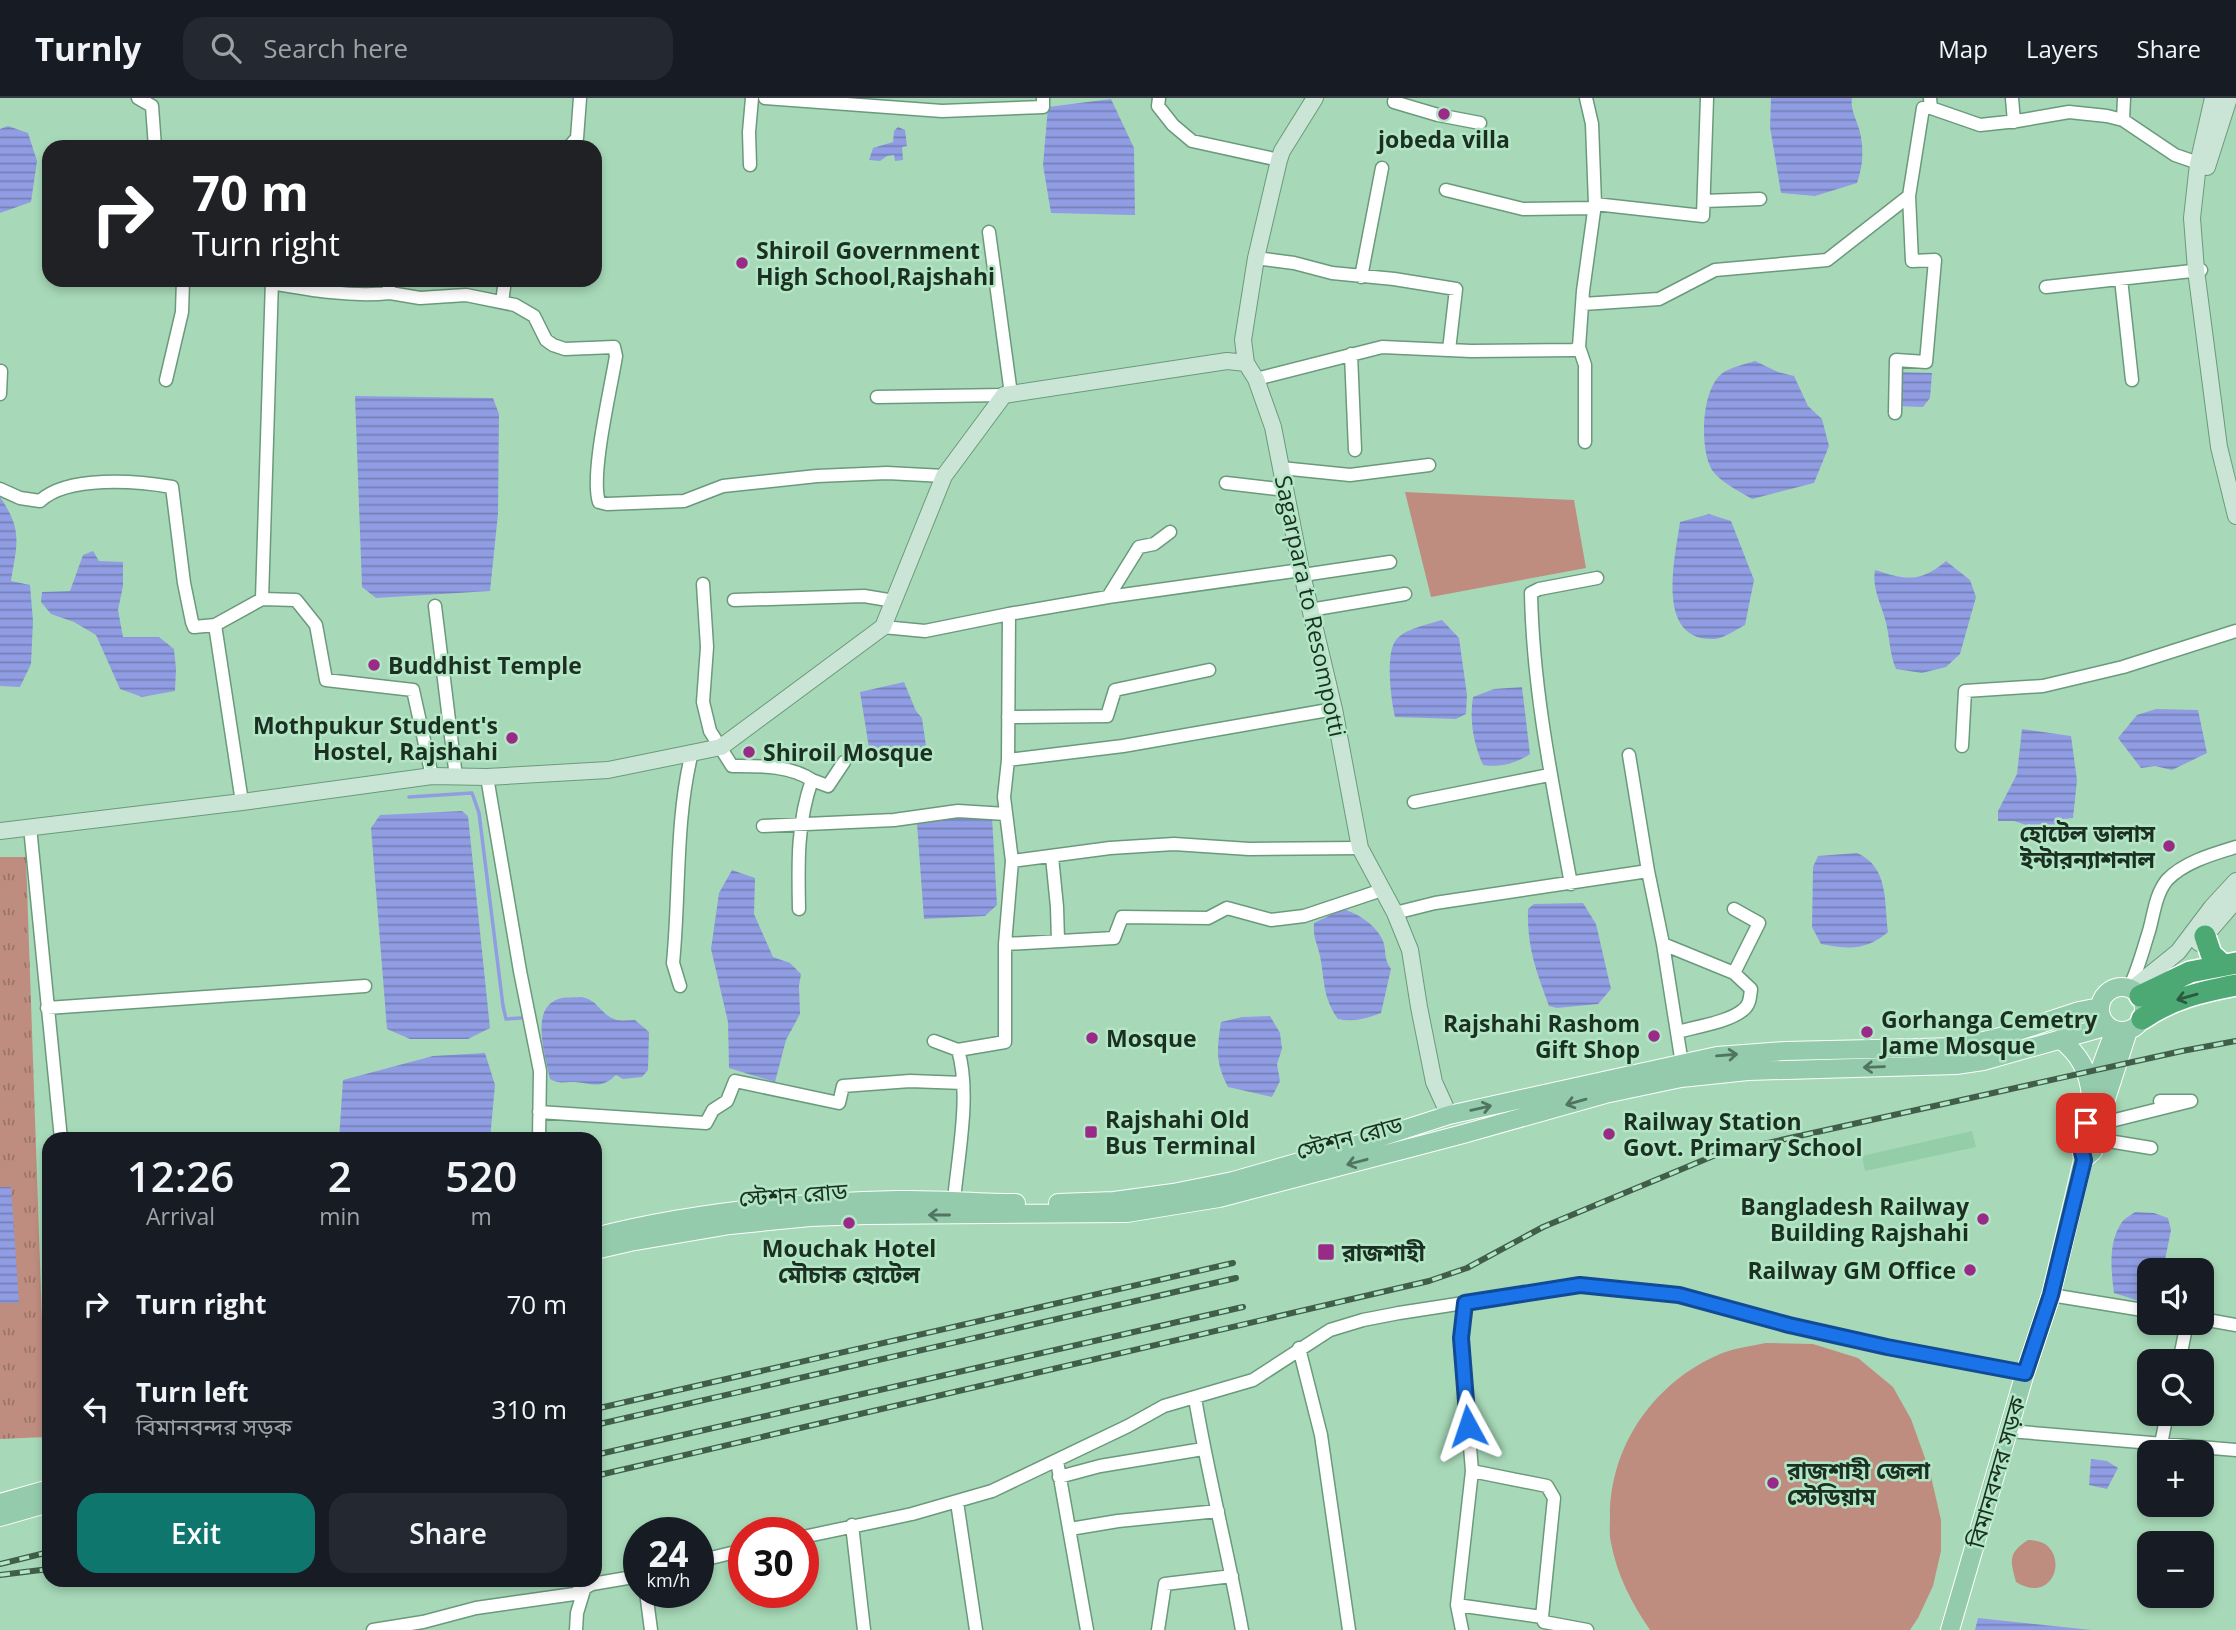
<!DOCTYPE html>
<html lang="en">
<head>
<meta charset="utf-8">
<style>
	:root { --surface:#171b24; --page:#242831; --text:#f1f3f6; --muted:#9ea1a6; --line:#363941; --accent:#0f766e }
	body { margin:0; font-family:"Open Sans","Noto Sans Bengali",sans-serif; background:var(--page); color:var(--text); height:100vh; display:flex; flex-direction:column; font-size:26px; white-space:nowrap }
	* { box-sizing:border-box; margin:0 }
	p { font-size:23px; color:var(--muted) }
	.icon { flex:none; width:38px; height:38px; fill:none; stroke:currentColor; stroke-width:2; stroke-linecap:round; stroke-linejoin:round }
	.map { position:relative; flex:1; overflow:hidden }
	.panel { position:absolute; left:42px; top:1034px; width:560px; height:455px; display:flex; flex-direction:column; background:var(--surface); border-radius:21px; box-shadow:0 4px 10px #0003 }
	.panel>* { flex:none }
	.hud { position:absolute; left:42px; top:42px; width:560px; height:147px; border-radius:21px; box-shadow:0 4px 10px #0003; background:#202124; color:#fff; overflow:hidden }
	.buttons { position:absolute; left:2137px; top:1160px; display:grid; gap:14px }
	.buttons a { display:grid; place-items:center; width:77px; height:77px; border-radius:14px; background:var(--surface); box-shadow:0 4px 10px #0003; font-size:35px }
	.speed { position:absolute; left:623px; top:1419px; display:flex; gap:14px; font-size:35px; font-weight:700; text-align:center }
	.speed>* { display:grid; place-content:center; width:91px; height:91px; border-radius:50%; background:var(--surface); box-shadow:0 4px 10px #0003; line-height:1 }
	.speed small { font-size:18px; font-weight:400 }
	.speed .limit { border:10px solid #d22; background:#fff; color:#111 }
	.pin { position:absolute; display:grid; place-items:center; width:60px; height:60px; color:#fff; margin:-30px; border-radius:14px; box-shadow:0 4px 10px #0006 }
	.me { position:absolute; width:77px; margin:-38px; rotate:355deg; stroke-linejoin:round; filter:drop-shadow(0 0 5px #0008) }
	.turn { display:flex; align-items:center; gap:24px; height:147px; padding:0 35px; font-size:32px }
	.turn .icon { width:91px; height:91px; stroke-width:2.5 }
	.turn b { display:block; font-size:49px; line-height:60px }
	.eta { display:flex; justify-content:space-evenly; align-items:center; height:119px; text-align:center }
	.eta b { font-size:42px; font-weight:600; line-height:49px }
	.action { display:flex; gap:14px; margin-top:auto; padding:14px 35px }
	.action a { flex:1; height:80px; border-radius:21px; background:var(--accent); color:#fff; font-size:28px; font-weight:600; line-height:80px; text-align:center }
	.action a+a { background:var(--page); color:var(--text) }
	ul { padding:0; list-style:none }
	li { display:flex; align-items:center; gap:21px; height:105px; padding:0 35px }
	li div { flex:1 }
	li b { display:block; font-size:26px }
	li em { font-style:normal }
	header { display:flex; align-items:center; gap:42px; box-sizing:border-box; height:98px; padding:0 35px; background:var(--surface); border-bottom:2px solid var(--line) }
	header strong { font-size:33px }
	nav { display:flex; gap:38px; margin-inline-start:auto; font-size:24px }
	.search { width:490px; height:63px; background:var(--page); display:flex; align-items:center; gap:18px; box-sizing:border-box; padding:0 24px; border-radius:21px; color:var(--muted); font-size:26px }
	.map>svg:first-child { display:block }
	.built { fill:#94cea8 }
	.grass { fill:url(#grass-tufts) }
	.green { fill:#bf8d80 }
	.water { fill:url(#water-rules) }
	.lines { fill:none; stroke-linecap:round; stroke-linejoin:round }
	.stream { stroke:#909de3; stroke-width:3.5 }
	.street-casing { stroke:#6a9a7b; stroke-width:15 }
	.secondary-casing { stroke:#6a9a7b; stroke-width:18 }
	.primary-casing { stroke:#fff; stroke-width:20 }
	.highway-casing { stroke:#fff; stroke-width:24 }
	.street { stroke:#fff; stroke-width:12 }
	.secondary { stroke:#cae5d5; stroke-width:16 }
	.primary { stroke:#94cbac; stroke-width:18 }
	.highway { stroke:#4da974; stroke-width:21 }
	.rail-casing { stroke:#415e4b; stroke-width:6 }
	.rail { stroke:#b3e6c4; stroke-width:3.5; stroke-dasharray:10; stroke-linecap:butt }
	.oneway { stroke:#2c5a3f }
	.oneway2 { stroke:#517560 }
	.route-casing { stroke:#114b97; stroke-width:18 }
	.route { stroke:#1a73e8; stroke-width:12 }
	.poi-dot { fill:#9a2a88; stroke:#b3e6c4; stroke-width:2.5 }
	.labels { text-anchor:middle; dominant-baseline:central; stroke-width:5; stroke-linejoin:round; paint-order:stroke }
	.poi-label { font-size:23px; font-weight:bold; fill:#1b2f22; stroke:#b3e6c4; text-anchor:start }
	.street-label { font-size:23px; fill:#1b2f22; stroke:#b3e6c4 }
</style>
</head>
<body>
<header>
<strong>Turnly</strong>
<div class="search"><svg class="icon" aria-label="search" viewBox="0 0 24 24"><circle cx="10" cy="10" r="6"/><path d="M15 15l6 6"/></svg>Search here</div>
<nav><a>Map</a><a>Layers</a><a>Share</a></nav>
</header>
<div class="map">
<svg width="2236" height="1532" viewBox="0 0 2236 1532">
	<defs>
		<pattern id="grass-tufts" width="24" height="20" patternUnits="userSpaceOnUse" patternTransform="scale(1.75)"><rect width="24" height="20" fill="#bf8d80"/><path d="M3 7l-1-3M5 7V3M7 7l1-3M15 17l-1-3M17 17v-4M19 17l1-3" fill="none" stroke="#9a7468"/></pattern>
		<pattern id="water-rules" width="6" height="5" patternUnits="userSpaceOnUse" patternTransform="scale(1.75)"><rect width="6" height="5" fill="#909de3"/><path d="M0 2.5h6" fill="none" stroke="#7580b8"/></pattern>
	</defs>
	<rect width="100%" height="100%" fill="#a7d9b8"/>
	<!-- built -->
	<path class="built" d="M1972 1033 1976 1049 1865 1073 1862 1058Z"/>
	<!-- grass -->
	<path class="grass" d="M0 759H26L46 1339 0 1341Z"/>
	<!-- green -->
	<path class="green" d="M1405 394 1574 402 1586 470 1431 499Z
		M1766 1245 1813 1246 1858 1260 1893 1289 1911 1321 1930 1374 1941 1422V1453L1933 1488 1918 1520 1910 1532H1650C1632 1506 1617 1477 1611 1445 1609 1437 1610 1427 1610 1418 1610 1348 1654 1284 1720 1256 1734 1250 1751 1248 1766 1245Z
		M2028 1442C2034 1442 2040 1443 2045 1446 2068 1462 2051 1506 2016 1484 2010 1462 2008 1455 2028 1442Z"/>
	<!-- water -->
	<path class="water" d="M1771 0H1852C1850 12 1857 22 1860 34 1864 52 1863 68 1857 85L1815 98 1781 95 1770 29Z
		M1111 1 1134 50 1135 117 1051 115 1043 67 1048 9Z
		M8 28 28 35 37 63 31 104 0 115V31Z
		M898 29 905 32 907 48 902 49 903 62 895 63 894 57 887 58 880 63 869 62 873 50 893 44 894 33Z
		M1755 263 1778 274 1794 278 1808 308 1822 321 1829 348 1814 385 1752 401C1739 393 1720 384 1712 372 1699 351 1701 288 1724 274 1733 269 1745 266 1755 263Z
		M1897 274 1932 275 1930 300 1923 309 1896 308Z
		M355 298 493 300 499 316 498 416 490 493 376 500 362 489Z
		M0 399C23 432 17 446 11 483L30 487 33 523 31 566 20 589 0 588Z
		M1709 416 1731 423 1754 482 1745 527C1737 531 1724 540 1715 541 1654 544 1675 460 1680 424Z
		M93 453 99 463 123 464V488L118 512 123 539H159L174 551 176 571 175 593 142 599 120 591 96 537 74 524 51 516 41 504 42 494 70 493 83 457Z
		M1946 463 1970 482 1976 499 1960 556 1946 569 1922 575 1896 571C1889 555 1890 538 1885 521 1880 503 1872 490 1875 472 1906 482 1920 485 1946 463Z
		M1442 522 1459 540 1467 597 1466 616 1456 621 1395 619C1391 603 1385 555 1396 542 1404 531 1429 526 1442 522Z
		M904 584 916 613 922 620 927 655 910 657 911 663 898 665 895 658 870 656 860 594Z
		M1522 589 1530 656C1517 665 1500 670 1483 667 1474 647 1469 622 1473 599L1494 591Z
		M2156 611 2198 612 2207 655 2172 672 2155 668 2141 670 2118 640 2137 617Z
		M2022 631 2071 638 2077 682 2073 720 2062 721 2057 737 2014 723H1998V713L2017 676Z
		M462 713 468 718 490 930 468 941H410L387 931 371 730 380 717Z
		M934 717 992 719 997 807 985 818 924 821 917 726Z
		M1857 755C1889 769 1884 803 1888 834 1866 853 1848 851 1821 846L1812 829 1813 769 1818 758Z
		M732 772 755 780 754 816 773 859 790 865 801 876 799 888 800 916 786 942 775 984 729 970 728 924 711 851 719 795Z
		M1583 805 1596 826 1611 891 1598 906 1557 910 1549 908C1536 872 1527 850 1528 811L1534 806Z
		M1343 811C1359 816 1377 828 1383 843 1387 855 1383 859 1391 871L1381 915C1366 921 1353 924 1338 921 1322 898 1325 883 1320 858 1317 844 1313 841 1314 825Z
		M581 899C598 901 601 918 617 922 622 923 629 922 635 922L649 934 648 972 642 979 623 981 616 977C600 993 590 984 572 984 563 984 559 986 550 981 546 961 531 915 554 903 561 898 572 900 581 899Z
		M1270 918 1280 935 1282 951 1277 966 1280 983 1272 999 1228 989C1215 964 1217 951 1221 924L1242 919Z
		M485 955 495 987 490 1041H339L343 982 433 958Z
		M0 1089H11L19 1205H0Z
		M2135 1114 2154 1115 2168 1120 2171 1132 2163 1172H2149V1200L2136 1202 2114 1195C2111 1172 2108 1144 2122 1124 2125 1120 2131 1117 2135 1114Z
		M2091 1361 2107 1363 2118 1370 2107 1391 2089 1387Z
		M1978 1520 2092 1532H1975Z"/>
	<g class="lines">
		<!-- stream -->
		<path class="stream" d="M409 699 472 695 479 715 503 908 506 921 521 920"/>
		<!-- street casing -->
		<g class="street-casing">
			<path id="street" d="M138 0 152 8 155 49
				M765 0 942 13 1043 9V0
				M1159 0 1158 8 1173 27 1192 43 1279 62
				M1395 0 1394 4 1438 17 1480 25
				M1930 0 1931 10 1980 27 2017 23 2069 14 2107 18 2123 22 2175 57 2204 67
				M2012 0 2014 24
				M2123 22 2124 0
				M569 49 577 40 580 0
				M750 67 749 34 752 0
				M1446 92 1523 111 1594 110
				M1704 103 1760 101
				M1595 106 1703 118 1707 0
				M989 134 1011 296
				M1256 160 1294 165 1332 175 1394 181 1456 191 1449 252
				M1361 179 1382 70
				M2121 181 2132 282
				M387 182 390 195 420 200 466 197 515 207 534 218 546 242 553 247 565 251 614 249 616 258C611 290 590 377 599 404L607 406 684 403 723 388 817 378 887 375 944 378
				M272 185C311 192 350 199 390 195
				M2046 189 2201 172
				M502 204 505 182
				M1583 206 1659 201 1715 172 1827 162 1909 98 1923 10H1931
				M1579 249 1585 267V344
				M1351 256 1355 352
				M1256 281 1382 249 1471 253 1574 252 1579 249 1583 193 1595 106 1592 26 1586 0
				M166 282 182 214 183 182
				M0 296 1 273
				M877 299 1004 297
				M1895 315 1896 262 1926 264 1935 162 1912 163 1909 98
				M1281 370 1350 377 1429 367
				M1226 385 1286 392
				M0 391 20 400 40 403C68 377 137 383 172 389L184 485 192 524 194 529 215 527
				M1303 477 1390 464
				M703 486 707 549 703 604 710 633 732 668C759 668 789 667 812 682 797 724 798 766 799 811
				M1108 499 1139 449 1154 446 1170 434
				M262 501 296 502 316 527 326 582 413 592 432 678
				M734 502 864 498 894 503
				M435 508 456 679
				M1310 512 1405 496
				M1009 516 1108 499 1301 472
				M883 529 925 533 1009 516 1008 662 1004 699 1012 763
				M1008 619 1107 618 1115 592 1209 572
				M1962 648 1965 593 2043 588 2123 569 2236 533
				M1629 657 1648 773
				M1008 662 1123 648 1334 611
				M487 679 520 873 540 973 539 1041
				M812 682 828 688 844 664
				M242 704 215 527 262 501 272 182
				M1414 704 1549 677
				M763 728 894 722 958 713 1006 716
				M30 729 61 1041
				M1052 759 1057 809 1058 843
				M1571 786C1553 688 1533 595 1531 495L1539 491 1597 480
				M1395 815 1435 805 1648 773 1663 846 1682 966
				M1005 846 1114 840 1122 819 1208 820 1227 810 1271 822 1304 818 1382 792
				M1663 846 1734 875 1759 825 1734 811
				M680 888 673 865C680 794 675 723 692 654
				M2129 890C2138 872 2143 852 2149 833 2154 816 2155 797 2167 782 2184 764 2213 756 2236 749
				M47 910 365 888
				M1677 934C1695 929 1729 924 1743 912 1750 907 1750 899 1751 891L1734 875
				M934 943 958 952C971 995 958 1058 954 1102
				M958 952 1005 944V846L1012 763 1110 750 1174 746 1249 751 1360 750
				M539 1014 706 1025 713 1012 727 1003 735 983 839 1005 843 988 910 983 963 985
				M2094 1025 2099 1026 2191 1003H2160
				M2090 1040 2151 1050
				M2051 1197 2149 1213
				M2202 1221 2236 1227
				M1299 1250 1321 1337 1349 1532
				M2179 1264 2187 1225
				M1195 1300C1208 1378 1228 1454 1242 1532
				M2009 1333 2236 1352
				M2161 1346 2167 1316
				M1057 1363 1087 1532
				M1059 1379 1100 1368 1203 1351
				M957 1404 976 1532
				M852 1427 864 1532
				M1070 1431 1118 1423 1218 1413
				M803 1439 912 1416 992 1393 1128 1328 1164 1308 1253 1282 1330 1232 1363 1222 1399 1215 1580 1187 1679 1197 1765 1221 1887 1249 2025 1275
				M698 1463 744 1452
				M646 1494 651 1532
				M1457 1507 1542 1519 1554 1400 1547 1388 1472 1373 1461 1239 1465 1205
				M1542 1519 1544 1524 1587 1532
				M373 1532 423 1524 476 1510 574 1496 592 1486 639 1478
				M576 1532 577 1515 584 1492
				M1158 1532 1165 1486 1232 1478
				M1462 1532 1457 1507 1472 1373"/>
		</g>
		<!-- secondary casing -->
		<g class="secondary-casing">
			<path id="secondary" d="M1315 0 1282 53 1279 62 1256 160 1243 242 1246 265 1256 281 1273 329 1301 472 1334 611 1360 750 1395 815 1410 852 1419 909 1434 984 1449 1017
				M2213 0 2198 66 2192 120 2196 172 2219 349 2236 418
				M2207 69 2229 0
				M0 733 242 704 432 678 487 679 608 672 721 649 883 529 944 378 1004 297 1227 263 1246 265
				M2199 845 2236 802
				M2132 891 2178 854 2212 809 2236 783"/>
		</g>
		<!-- primary casing -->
		<g class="primary-casing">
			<path id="primary" d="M2100 911a22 22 0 1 1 44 0a22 22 0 1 1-44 0Z
				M2060 941C2080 957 2088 972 2091 997
				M2083 1062 2093 1053 2105 1004 2128 933
				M1058 1105 1114 1103 1173 1095 1233 1083 1334 1054 1449 1017 1717 958 1785 953 1959 949 2000 939 2079 913 2100 909
				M595 1139C693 1114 797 1104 898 1102 937 1101 976 1105 1016 1105
				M595 1152 630 1144 730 1127 810 1119 867 1117 1127 1115 1219 1100 1463 1036 1605 996 1681 980 1748 973 1956 967 1983 963 2108 928
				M0 1405 49 1391
				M0 1419 49 1405
				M1950 1532 2025 1275 2051 1197 2083 1062C2077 1026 2102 966 2115 932"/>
		</g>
		<!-- highway casing -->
		<g class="highway-casing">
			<path id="highway" d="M2205 838 2211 856 2223 867
				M2140 898 2190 874 2236 865
				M2142 921C2173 900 2200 894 2236 887"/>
		</g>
		<!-- street -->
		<use href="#street" class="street"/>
		<!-- secondary -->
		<use href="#secondary" class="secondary"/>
		<!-- primary -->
		<use href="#primary" class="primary"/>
		<!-- highway -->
		<use href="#highway" class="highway"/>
		<!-- rail casing -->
		<g class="rail-casing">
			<path id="rail" d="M595 1311 1233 1165
				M595 1327 1236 1180
				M595 1357 1243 1209
				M595 1378 1429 1183 1467 1170 1543 1129 1718 1056 2182 953 2236 943
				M0 1466 49 1454
				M0 1477 49 1471"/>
		</g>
		<!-- rail -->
		<use href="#rail" class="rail"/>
	</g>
	<!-- one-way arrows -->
	<defs><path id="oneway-shaft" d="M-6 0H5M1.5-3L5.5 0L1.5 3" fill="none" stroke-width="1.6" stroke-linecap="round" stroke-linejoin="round" transform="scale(1.75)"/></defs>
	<use class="oneway" href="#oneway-shaft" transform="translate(2187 899) rotate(164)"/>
	<g class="oneway2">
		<use href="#oneway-shaft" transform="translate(1727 957) rotate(-5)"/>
		<use href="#oneway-shaft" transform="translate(1874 969) rotate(178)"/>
		<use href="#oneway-shaft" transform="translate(1576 1004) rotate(164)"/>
		<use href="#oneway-shaft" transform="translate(1481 1010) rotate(-13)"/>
		<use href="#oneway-shaft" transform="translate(1357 1064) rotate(165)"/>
		<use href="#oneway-shaft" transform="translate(939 1117) rotate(-180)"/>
	</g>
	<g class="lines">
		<!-- route casing -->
		<g class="route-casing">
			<path id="route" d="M1468 1328 1461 1240 1465 1205 1580 1187 1679 1197 1789 1227 1887 1249 2025 1275 2051 1197 2084 1062 2081 1050 2086 1025"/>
		</g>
		<!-- route -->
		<use href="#route" class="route"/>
	</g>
	<!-- markers -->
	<g class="poi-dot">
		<circle cx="1444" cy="16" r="7"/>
		<circle cx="742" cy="165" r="7"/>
		<circle cx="374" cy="567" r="7"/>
		<circle cx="512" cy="640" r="7"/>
		<circle cx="749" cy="654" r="7"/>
		<circle cx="2169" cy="748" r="7"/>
		<circle cx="1867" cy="934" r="7"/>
		<circle cx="1654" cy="938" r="7"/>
		<circle cx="1092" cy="940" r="7"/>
		<rect x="1084" y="1027" width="14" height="14" rx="3.5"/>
		<circle cx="1609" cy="1036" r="7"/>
		<circle cx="1983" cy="1121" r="7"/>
		<circle cx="849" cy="1125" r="7"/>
		<rect x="1317" y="1145" width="18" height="18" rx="3.5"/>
		<circle cx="1970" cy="1172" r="7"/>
		<circle cx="1773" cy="1385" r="7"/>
	</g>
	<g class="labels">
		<!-- poi labels -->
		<g class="poi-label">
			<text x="1444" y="41" text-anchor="middle">jobeda villa</text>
			<text x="756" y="152">Shiroil Government<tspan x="756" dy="26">High School,Rajshahi</tspan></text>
			<text x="388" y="567">Buddhist Temple</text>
			<text x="498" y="627" text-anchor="end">Mothpukur Student's<tspan x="498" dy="26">Hostel, Rajshahi</tspan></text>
			<text x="763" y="654">Shiroil Mosque</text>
			<text x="2155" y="735" text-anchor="end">হোটেল ডালাস<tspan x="2155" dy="26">ইন্টারন্যাশনাল</tspan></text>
			<text x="1881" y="921">Gorhanga Cemetry<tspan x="1881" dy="26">Jame Mosque</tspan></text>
			<text x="1640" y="925" text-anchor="end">Rajshahi Rashom<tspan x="1640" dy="26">Gift Shop</tspan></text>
			<text x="1106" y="940">Mosque</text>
			<text x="1105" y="1021">Rajshahi Old<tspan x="1105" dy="26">Bus Terminal</tspan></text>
			<text x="1623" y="1023">Railway Station<tspan x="1623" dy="26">Govt. Primary School</tspan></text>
			<text x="1969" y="1108" text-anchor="end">Bangladesh Railway<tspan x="1969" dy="26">Building Rajshahi</tspan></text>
			<text x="849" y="1150" text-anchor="middle">Mouchak Hotel<tspan x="849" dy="26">মৌচাক হোটেল</tspan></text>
			<text x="1342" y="1154">রাজশাহী</text>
			<text x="1956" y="1172" text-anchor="end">Railway GM Office</text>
			<text x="1787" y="1372">রাজশাহী জেলা<tspan x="1787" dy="26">স্টেডিয়াম</tspan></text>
		</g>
		<!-- street labels -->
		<g class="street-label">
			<text transform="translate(1311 508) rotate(78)">Sagarpara to Resompotti</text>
			<text transform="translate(1349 1039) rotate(-15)">স্টেশন রোড</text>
			<text transform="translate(793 1096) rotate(-4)">স্টেশন রোড</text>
			<text transform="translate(1996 1374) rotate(-74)">বিমানবন্দর সড়ক</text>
		</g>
	</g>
</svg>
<div class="buttons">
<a><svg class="icon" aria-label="sound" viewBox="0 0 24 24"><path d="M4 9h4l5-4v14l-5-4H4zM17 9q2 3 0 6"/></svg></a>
<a><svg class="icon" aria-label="search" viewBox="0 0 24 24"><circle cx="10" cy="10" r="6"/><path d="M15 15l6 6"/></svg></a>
<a>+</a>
<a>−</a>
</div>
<div class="speed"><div>24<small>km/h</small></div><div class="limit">30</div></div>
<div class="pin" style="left:2086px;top:1025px;background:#d93025"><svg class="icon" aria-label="arrive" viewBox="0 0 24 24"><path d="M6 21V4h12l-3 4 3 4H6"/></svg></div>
<svg class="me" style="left:1468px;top:1328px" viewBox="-20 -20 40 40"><path d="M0-17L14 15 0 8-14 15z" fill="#1a73e8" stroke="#fff" stroke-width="4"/></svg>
<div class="hud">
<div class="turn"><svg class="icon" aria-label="right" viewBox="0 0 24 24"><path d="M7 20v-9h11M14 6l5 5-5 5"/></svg><div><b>70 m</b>Turn right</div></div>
</div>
<section class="panel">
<div class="eta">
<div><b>12:26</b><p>Arrival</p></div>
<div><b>2</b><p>min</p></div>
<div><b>520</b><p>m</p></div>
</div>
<ul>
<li><svg class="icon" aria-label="right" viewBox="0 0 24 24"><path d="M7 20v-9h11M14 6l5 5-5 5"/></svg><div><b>Turn right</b></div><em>70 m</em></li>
<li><svg class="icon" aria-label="left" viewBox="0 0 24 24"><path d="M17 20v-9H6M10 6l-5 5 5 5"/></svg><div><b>Turn left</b><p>বিমানবন্দর সড়ক</p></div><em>310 m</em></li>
</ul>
<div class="action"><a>Exit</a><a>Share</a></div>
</section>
</div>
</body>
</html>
